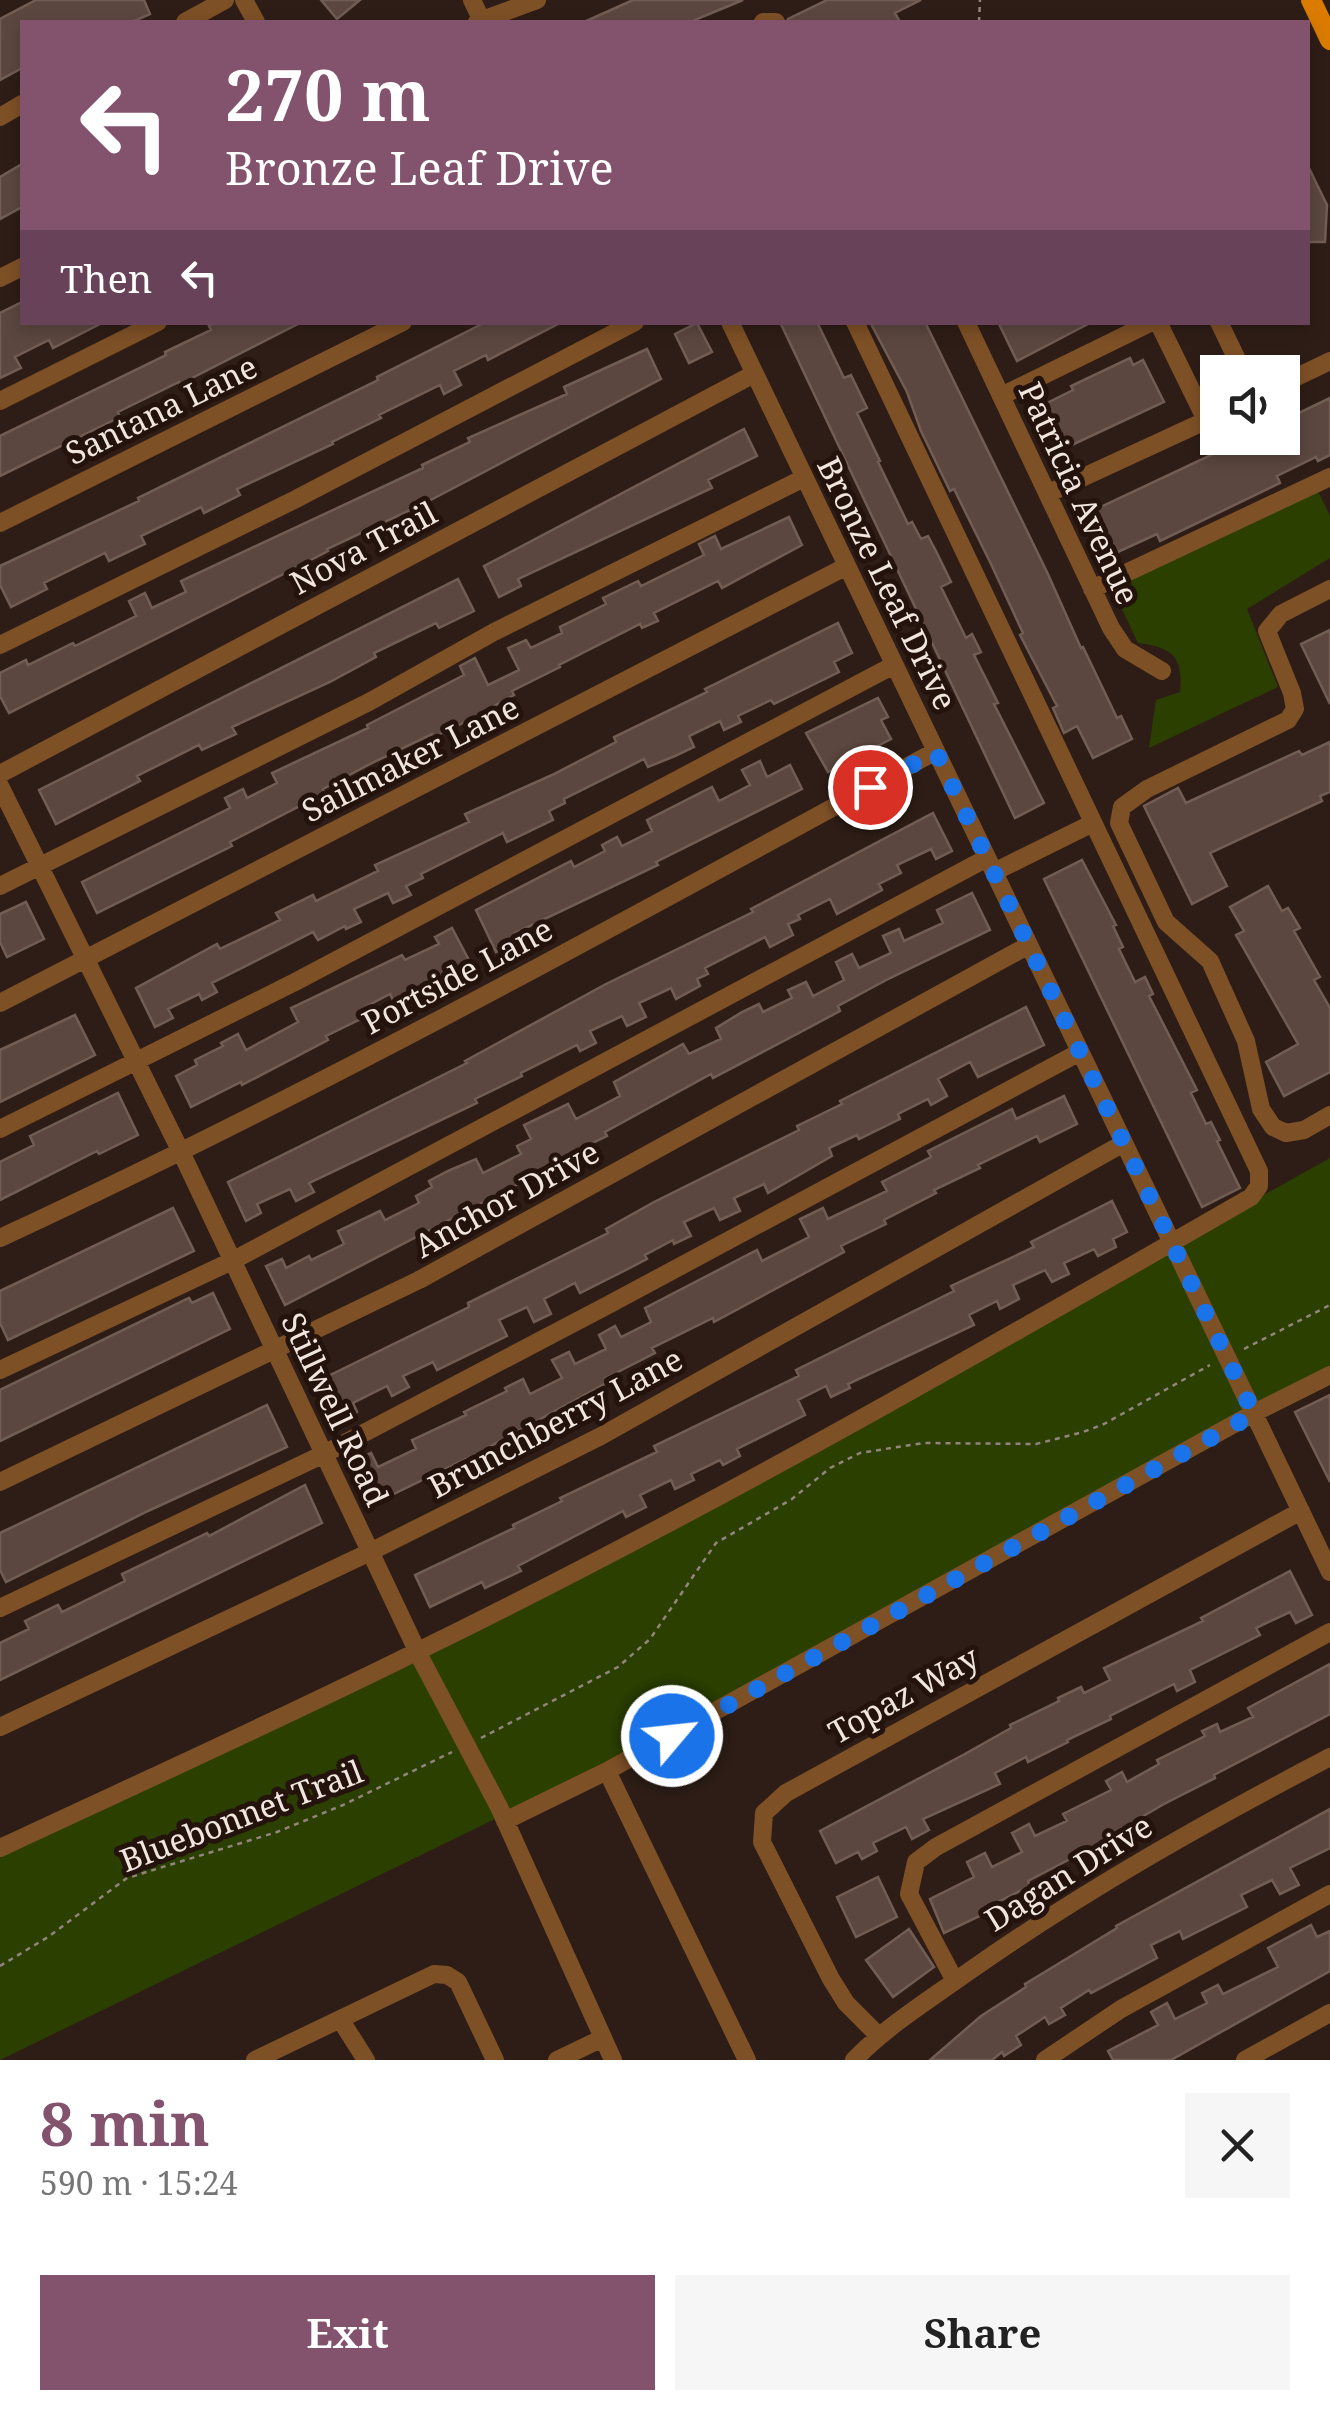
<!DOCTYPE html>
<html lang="en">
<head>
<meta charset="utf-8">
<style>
	:root { --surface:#fff; --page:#f6f6f6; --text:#222; --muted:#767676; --accent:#83536e }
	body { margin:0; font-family:"Noto Serif",serif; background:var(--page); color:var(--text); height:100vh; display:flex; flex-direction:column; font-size:38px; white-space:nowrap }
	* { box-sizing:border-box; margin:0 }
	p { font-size:32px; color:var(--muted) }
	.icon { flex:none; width:55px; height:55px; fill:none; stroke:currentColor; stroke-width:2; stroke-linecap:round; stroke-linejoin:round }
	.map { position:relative; height:2060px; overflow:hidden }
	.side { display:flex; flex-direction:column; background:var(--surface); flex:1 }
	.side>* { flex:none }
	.banner { position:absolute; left:20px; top:20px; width:1290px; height:305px; border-radius:0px; box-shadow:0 5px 15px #0003; background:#83536e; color:#fff; overflow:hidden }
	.buttons { position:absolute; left:1200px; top:355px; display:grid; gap:20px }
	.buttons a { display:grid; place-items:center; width:100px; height:100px; border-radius:0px; background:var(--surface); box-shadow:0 5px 15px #0003; font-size:50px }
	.pin { position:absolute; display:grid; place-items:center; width:85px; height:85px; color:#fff; margin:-42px; border:5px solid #fff; border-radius:50%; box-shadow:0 2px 10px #0007 }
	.me { position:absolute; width:110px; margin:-55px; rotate:62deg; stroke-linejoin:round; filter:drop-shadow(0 0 8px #0008) }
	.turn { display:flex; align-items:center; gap:35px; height:210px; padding:0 40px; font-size:45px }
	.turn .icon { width:130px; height:130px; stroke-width:2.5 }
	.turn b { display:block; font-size:70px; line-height:85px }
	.then { display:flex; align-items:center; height:95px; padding:0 40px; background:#0003; gap:20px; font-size:38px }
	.round { display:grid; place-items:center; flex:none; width:105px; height:105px; border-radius:0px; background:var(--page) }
	.head { display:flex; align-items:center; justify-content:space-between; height:170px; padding:0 40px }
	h1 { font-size:60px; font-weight:700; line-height:75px; color:var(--accent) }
	.button { display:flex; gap:20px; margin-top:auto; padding:20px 40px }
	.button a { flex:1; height:115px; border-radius:0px; background:var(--accent); color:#fff; font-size:40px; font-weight:700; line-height:115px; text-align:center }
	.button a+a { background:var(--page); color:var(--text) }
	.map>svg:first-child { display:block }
	.green { fill:#2b4000 }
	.building { fill:#5b473f; stroke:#725d54; stroke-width:2.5 }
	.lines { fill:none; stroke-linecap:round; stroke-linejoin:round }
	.path { stroke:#92847e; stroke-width:2.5; stroke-dasharray:5 5; stroke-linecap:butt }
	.minor { stroke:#7e5026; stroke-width:18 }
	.major { stroke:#da7b00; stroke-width:20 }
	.route { stroke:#1a73e8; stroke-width:18; stroke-dasharray:0 32.4 }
	.labels { text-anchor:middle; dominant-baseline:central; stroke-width:10; stroke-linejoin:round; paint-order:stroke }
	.street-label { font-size:32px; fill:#f1e5e0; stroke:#24130d }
</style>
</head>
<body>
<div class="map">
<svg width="1330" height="2060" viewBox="0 0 1330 2060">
	<rect width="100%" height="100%" fill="#2e1d16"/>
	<!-- green -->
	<path class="green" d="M1318 491 1330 516V558L1247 609 1278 687 1149 748 1156 700 1180 692C1184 656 1171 647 1138 643L1112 588Z
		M1330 1158V1367L610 1763 0 2060V1845L501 1620Z"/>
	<!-- building -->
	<path class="building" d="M36 0H144L150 14 132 22H22V68L0 80V19Z
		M321 0H360L337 19Z
		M633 0H743L690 22H584Z
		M827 0H921L895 13 900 22H788V19Z
		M22 164V207L0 219V177Z
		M1308 166 1327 205 1325 242H1308Z
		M22 302V322H104L53 348 49 340 15 357 21 368 0 378V313Z
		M217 322H302L180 384 179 382 118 412 120 417 0 476V436L166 355 165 352 211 330 209 326Z
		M486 322H562L488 360 486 355 454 371 461 385 444 394 440 385 379 415 381 418 332 442 333 444 237 489 240 495 204 513 201 507 141 536 145 544 109 561 105 553 44 583 47 589 11 607 0 585V566L139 501 138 498 378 380 377 377Z
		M780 322H817L844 378 851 375 867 408 857 413 880 461 878 462 908 524 912 522 921 539 928 536 937 553 951 582 941 587 966 638 972 634 981 652 974 655 998 703 994 704 1044 803 1015 818Z
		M870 322H925L1047 572 1081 648 1083 647 1117 718 1121 716 1132 739 1093 758 1077 726 1064 733 1053 708 1057 706 1020 635 1023 633 991 564 954 489 950 491 921 431 907 392Z
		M998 322H1092L1017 361Z
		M697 323 712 352 689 363 675 334Z
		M647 349 661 379 425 503 327 549 328 551 233 600 9 713 0 696V673L26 660 28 665 73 643 75 646 136 616 129 601 145 593 152 608 186 592 181 581 423 468 422 465 470 442 468 438 567 394 564 387Z
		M1130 358 1133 365 1143 360 1164 402 1061 450 1039 407 1073 390 1071 386Z
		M1330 398V455L1318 461 1316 457 1277 476 1280 483 1160 541 1157 534 1111 555 1090 512 1247 438H1282V421Z
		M744 429 757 456 708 480 712 488 518 579 521 586 499 597 484 566Z
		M789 517 802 545 722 588 718 581 654 613 658 621 642 628 640 624 559 665 560 667 512 691 514 695 467 721 434 737 432 734 372 763 323 789 325 793 230 842 232 846 97 913 82 882 230 808 225 798 243 789 247 798 277 783 272 773 368 728 367 725 464 675 460 666 475 658 488 685 519 670 508 648 526 640 531 648 562 633 560 627 606 604 603 598 638 581 641 586 704 555 699 544 715 536 721 549Z
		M458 579 474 611 439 628 436 623 374 653 376 657 330 682 232 727 236 734 202 750 199 745 137 776 140 781 56 824 39 790Z
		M838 623 852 653 834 662 839 672 774 704 771 700 738 716 741 722 724 730 720 721 689 736 694 747 675 756 648 767 644 759 564 799 565 803 549 811 553 820 507 842 503 833 421 874 423 878 406 886 411 895 393 903 388 893 354 909 361 922 346 929 345 926 318 940 313 932 212 983 217 992 202 1000 199 994 168 1009 173 1018 155 1027 136 988 217 944 220 949 280 920 276 913 313 895 316 901 378 871 375 865 469 822 465 814 552 775 616 742 614 737 707 692 705 689Z
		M1330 630V704L1301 644Z
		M878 698 888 717 881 720 891 739 828 772 806 733Z
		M1330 742V792L1320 796 1322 801 1210 853 1227 886 1192 904 1144 806 1178 788 1186 803 1299 751 1302 755Z
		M760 761 767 777 790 765 802 789 656 862 658 865 515 933 519 941 496 952 476 910 571 861 574 867 605 851 602 845 617 837 622 846 652 831 647 820 712 787 719 801 750 785 742 770Z
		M933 813 952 851 936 859 931 849 897 865 901 873 879 884 882 890 837 914 830 899 798 915 800 919 788 924 793 935 770 947 765 937 705 968 708 974 697 979 700 986 676 999 671 988 639 1003 646 1017 627 1026 622 1016 590 1031 596 1043 580 1051 577 1045 521 1073 522 1076 475 1099 477 1103 309 1183 314 1192 296 1201 290 1189 257 1204 261 1213 246 1221 228 1182 467 1063 465 1061 606 984 753 912 751 909Z
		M1082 860 1116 925 1113 926 1123 947 1119 949 1135 982 1145 977 1153 994 1149 996 1197 1090 1191 1093 1206 1124 1211 1122 1220 1140 1217 1141 1240 1188 1202 1207 1044 879Z
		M1268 886 1282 911 1288 908 1300 928 1294 931 1320 977 1314 980 1330 1008V1072L1284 1096 1266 1062 1298 1044 1236 935 1244 931 1230 907Z
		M972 893 990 930 890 978 838 1006 840 1011 797 1034 713 1078 711 1074 605 1132 607 1136 560 1159 561 1162 285 1305 266 1266 282 1259 286 1268 309 1256 311 1260 344 1244 338 1231 380 1211 385 1220 419 1203 416 1196 432 1187 429 1181 448 1171 476 1159 483 1173 521 1154 517 1146 531 1139 524 1125 568 1104 576 1119 620 1096 614 1082 683 1044 689 1054 721 1039 716 1028 742 1012 759 1004 763 1012 792 998 788 990 806 982 813 996 844 980 836 962 852 954 859 968 891 953 883 936 899 929 904 941 943 923 937 910Z
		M26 902 44 939 7 957 0 942V914Z
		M452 928 471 964 395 1004 390 994 367 1006 371 1014 326 1036 328 1040 242 1085 241 1082 191 1107 176 1076 197 1065 195 1060 223 1046 221 1043 238 1034 246 1050 298 1022 291 1008 402 955 405 960 439 944 435 937Z
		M1026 1007 1044 1045 978 1077 970 1062 938 1079 947 1096 931 1105 928 1099 898 1114 900 1119 859 1139 857 1135 829 1148 832 1156 768 1193 764 1184 734 1198 740 1211 720 1220 714 1208 684 1222 691 1236 674 1244 673 1240 645 1255 647 1259 626 1270 580 1293 575 1283 544 1299 551 1314 534 1322 527 1307 499 1320 507 1336 437 1370 433 1362 403 1376 409 1387 392 1396 387 1386 353 1403 357 1412 340 1421 320 1380 469 1307 468 1303 608 1233 606 1229 654 1202 799 1130 797 1126 842 1104 840 1101Z
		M75 1015 95 1055 0 1102V1050Z
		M118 1093 138 1135 99 1154 97 1151 0 1200V1162L34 1145 30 1136Z
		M1064 1096 1077 1124 1040 1142 1037 1136 978 1165 980 1168 934 1190 936 1193 884 1220 886 1224 841 1246 844 1252 714 1322 713 1318 652 1348 655 1353 606 1378 608 1382 478 1453 375 1503 354 1461 371 1453 378 1467 416 1449 412 1440 466 1415 464 1412 507 1391 505 1388 523 1379 530 1394 562 1378 552 1360 569 1352 575 1364 606 1349 599 1335 615 1326 621 1337 651 1322 645 1308 757 1250 762 1261 809 1237 800 1219 823 1208 828 1219 887 1191 882 1182 931 1157 928 1151 1012 1109 1016 1119Z
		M1112 1201 1127 1232 1113 1239 1116 1247 1098 1256 1094 1249 1064 1263 1069 1274 1052 1282 1045 1270 1013 1285 1019 1299 1000 1309 997 1301 969 1315 974 1325 848 1384 850 1388 831 1397 826 1386 798 1400 805 1415 737 1449 740 1456 723 1465 720 1460 691 1474 694 1480 675 1489 671 1480 640 1495 646 1507 626 1517 623 1511 518 1566 521 1571 485 1588 482 1582 430 1607 415 1575 514 1528 513 1525 562 1501 560 1498 657 1452 654 1446 799 1376 796 1370 954 1291 951 1286 1034 1247 1031 1242Z
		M173 1208 194 1251 8 1340 0 1323V1291Z
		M213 1293 230 1329 0 1441V1390L189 1298 192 1303Z
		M1330 1395V1482L1295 1412Z
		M267 1405 287 1447 148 1511 6 1582 0 1570V1533Z
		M305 1485 322 1523 0 1680V1643L29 1629 25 1621 58 1605 62 1612 125 1581 122 1574 207 1533 209 1536Z
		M1290 1571 1312 1615 1296 1623 1290 1612 1256 1628 1260 1635 1190 1670 1195 1682 1177 1691 1174 1684 1110 1716 1111 1719 1067 1740 1068 1742 1028 1762 1026 1757 995 1773 1000 1784 923 1819 929 1830 912 1839 906 1827 873 1843 877 1851 862 1859 858 1852 836 1863 820 1831 963 1755 1011 1728 1010 1725 1059 1701 1058 1698 1081 1687 1084 1693 1110 1680 1104 1668 1203 1621 1201 1618Z
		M1330 1664V1714L1214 1775 1215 1778 1164 1804 1121 1829 1122 1832 1028 1881 1030 1886 982 1910 984 1914 944 1933 930 1899 974 1877 967 1862 985 1853 992 1867 1022 1852 1012 1833 1029 1824 1035 1836 1067 1821 1063 1814 1111 1790 1106 1781 1122 1772 1127 1782 1159 1764 1157 1760 1205 1736 1202 1731 1217 1724 1220 1732 1253 1717 1248 1708Z
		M1330 1809V1848L1290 1868 1299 1885 1280 1894 1272 1880 1241 1895 1247 1907 1183 1939 1180 1931 1151 1945 1157 1958 1091 1993 1089 1990 1061 2008 1065 2015 1049 2024 1045 2017 1016 2036 1021 2045 1004 2056 1002 2052 992 2060H930L981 2016 1026 1987 1025 1984 1117 1928 1116 1926Z
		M878 1877 897 1917 856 1937 837 1897Z
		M1311 1925 1317 1937 1330 1931V1971L1171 2060H1113L1108 2051 1158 2025 1151 2012 1167 2003 1175 2019 1207 2003 1202 1993 1218 1985 1223 1994 1278 1967 1268 1948Z
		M909 1929 934 1967 893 1997 866 1960Z"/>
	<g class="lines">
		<!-- path -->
		<path class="path" d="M979 22 980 0
			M1244 1349 1330 1305
			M481 1738 618 1667 650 1639 716 1543 792 1499 830 1468 860 1453 923 1443 1036 1444 1083 1432 1104 1424 1210 1365
			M0 1966 48 1937 127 1878 277 1832 343 1805 452 1752"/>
		<!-- minor -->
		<path class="minor" d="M244 0 256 22
			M472 0 482 21
			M185 22 225 0
			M477 22 537 0
			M763 22H776
			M0 117 22 104
			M0 278 22 267
			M730 322 1330 1572
			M966 322 1111 628 1125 649 1162 671
			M1158 322 1206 420
			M1219 322 1243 372
			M1282 384 1330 361
			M1001 396 1152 322
			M0 401 158 322
			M1049 493 1218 415
			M0 523 403 322
			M1092 589 1330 477
			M1330 589 1281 614 1267 631 1292 693 1295 709 1288 720 1147 789 1122 807 1119 823 1166 922 1210 961 1246 1041 1261 1109 1273 1127 1286 1133 1304 1130 1330 1115
			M0 645 296 499 635 322
			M0 774 754 374
			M0 786 182 1154 421 1659 499 1807 613 2060
			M994 872 1091 824
			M0 886 369 702 494 632 804 478
			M0 1003 847 566
			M0 1129 295 982 894 665
			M0 1238C319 1090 627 920 936 751
			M0 1370 232 1261 987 858
			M0 1482 419 1280 1029 945
			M0 1608 324 1454 608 1305 1080 1052
			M0 1727 370 1552 601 1436 1124 1143
			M505 1821 607 1771
			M0 1848C139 1783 279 1720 416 1652 701 1513 977 1355 1251 1197L1259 1186V1171L855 322
			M955 1981 909 1894 916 1862 936 1847 1330 1632
			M340 2019 366 2060
			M878 2035 846 2003 831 1979 762 1842 764 1813 786 1793 1301 1511
			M255 2060 434 1974 447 1975 458 1982 495 2060
			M557 2060 601 2039
			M747 2060 607 1771 1254 1413 1330 1375
			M854 2060C888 2025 929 2000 968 1972 1083 1891 1206 1822 1330 1757
			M1045 2060 1121 2009 1330 1894
			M1245 2060 1330 2013"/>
		<!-- major -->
		<path class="major" d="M1311 0 1330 40"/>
	</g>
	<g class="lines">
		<!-- route -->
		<path class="route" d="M672 1736 1254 1414 936 752 870 787"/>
	</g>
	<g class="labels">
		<!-- street labels -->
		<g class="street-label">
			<text transform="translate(161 409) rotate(-26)">Santana Lane</text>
			<text transform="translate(1080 493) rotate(65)">Patricia Avenue</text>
			<text transform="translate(363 547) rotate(-28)">Nova Trail</text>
			<text transform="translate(888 583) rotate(64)">Bronze Leaf Drive</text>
			<text transform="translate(410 758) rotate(-27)">Sailmaker Lane</text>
			<text transform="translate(457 975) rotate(-28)">Portside Lane</text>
			<text transform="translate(506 1198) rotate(-29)">Anchor Drive</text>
			<text transform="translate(336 1409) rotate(65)">Stillwell Road</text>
			<text transform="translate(555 1422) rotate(-28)">Brunchberry Lane</text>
			<text transform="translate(903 1694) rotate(-29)">Topaz Way</text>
			<text transform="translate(241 1815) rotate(-21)">Bluebonnet Trail</text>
			<text transform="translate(1068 1872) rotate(-32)">Dagan Drive</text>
		</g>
	</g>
</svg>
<div class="buttons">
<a><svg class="icon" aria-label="sound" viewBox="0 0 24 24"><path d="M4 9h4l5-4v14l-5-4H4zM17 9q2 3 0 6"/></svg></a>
</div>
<div class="pin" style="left:870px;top:787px;background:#d93025"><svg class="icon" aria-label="arrive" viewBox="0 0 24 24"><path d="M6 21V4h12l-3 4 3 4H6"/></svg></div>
<svg class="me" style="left:672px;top:1736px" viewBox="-20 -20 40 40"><circle r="17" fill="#1a73e8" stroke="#fff" stroke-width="3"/><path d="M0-11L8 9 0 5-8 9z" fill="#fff"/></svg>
<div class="banner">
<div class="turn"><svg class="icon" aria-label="left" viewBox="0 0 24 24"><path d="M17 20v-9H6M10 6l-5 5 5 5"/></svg><div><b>270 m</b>Bronze Leaf Drive</div></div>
<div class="then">Then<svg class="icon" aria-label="left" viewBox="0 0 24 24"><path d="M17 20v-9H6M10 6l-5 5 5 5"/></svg></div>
</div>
</div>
<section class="side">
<div class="head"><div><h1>8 min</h1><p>590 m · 15:24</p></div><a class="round"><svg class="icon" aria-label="close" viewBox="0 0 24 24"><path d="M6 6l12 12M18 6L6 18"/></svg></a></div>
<div class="button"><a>Exit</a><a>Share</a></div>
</section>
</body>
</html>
